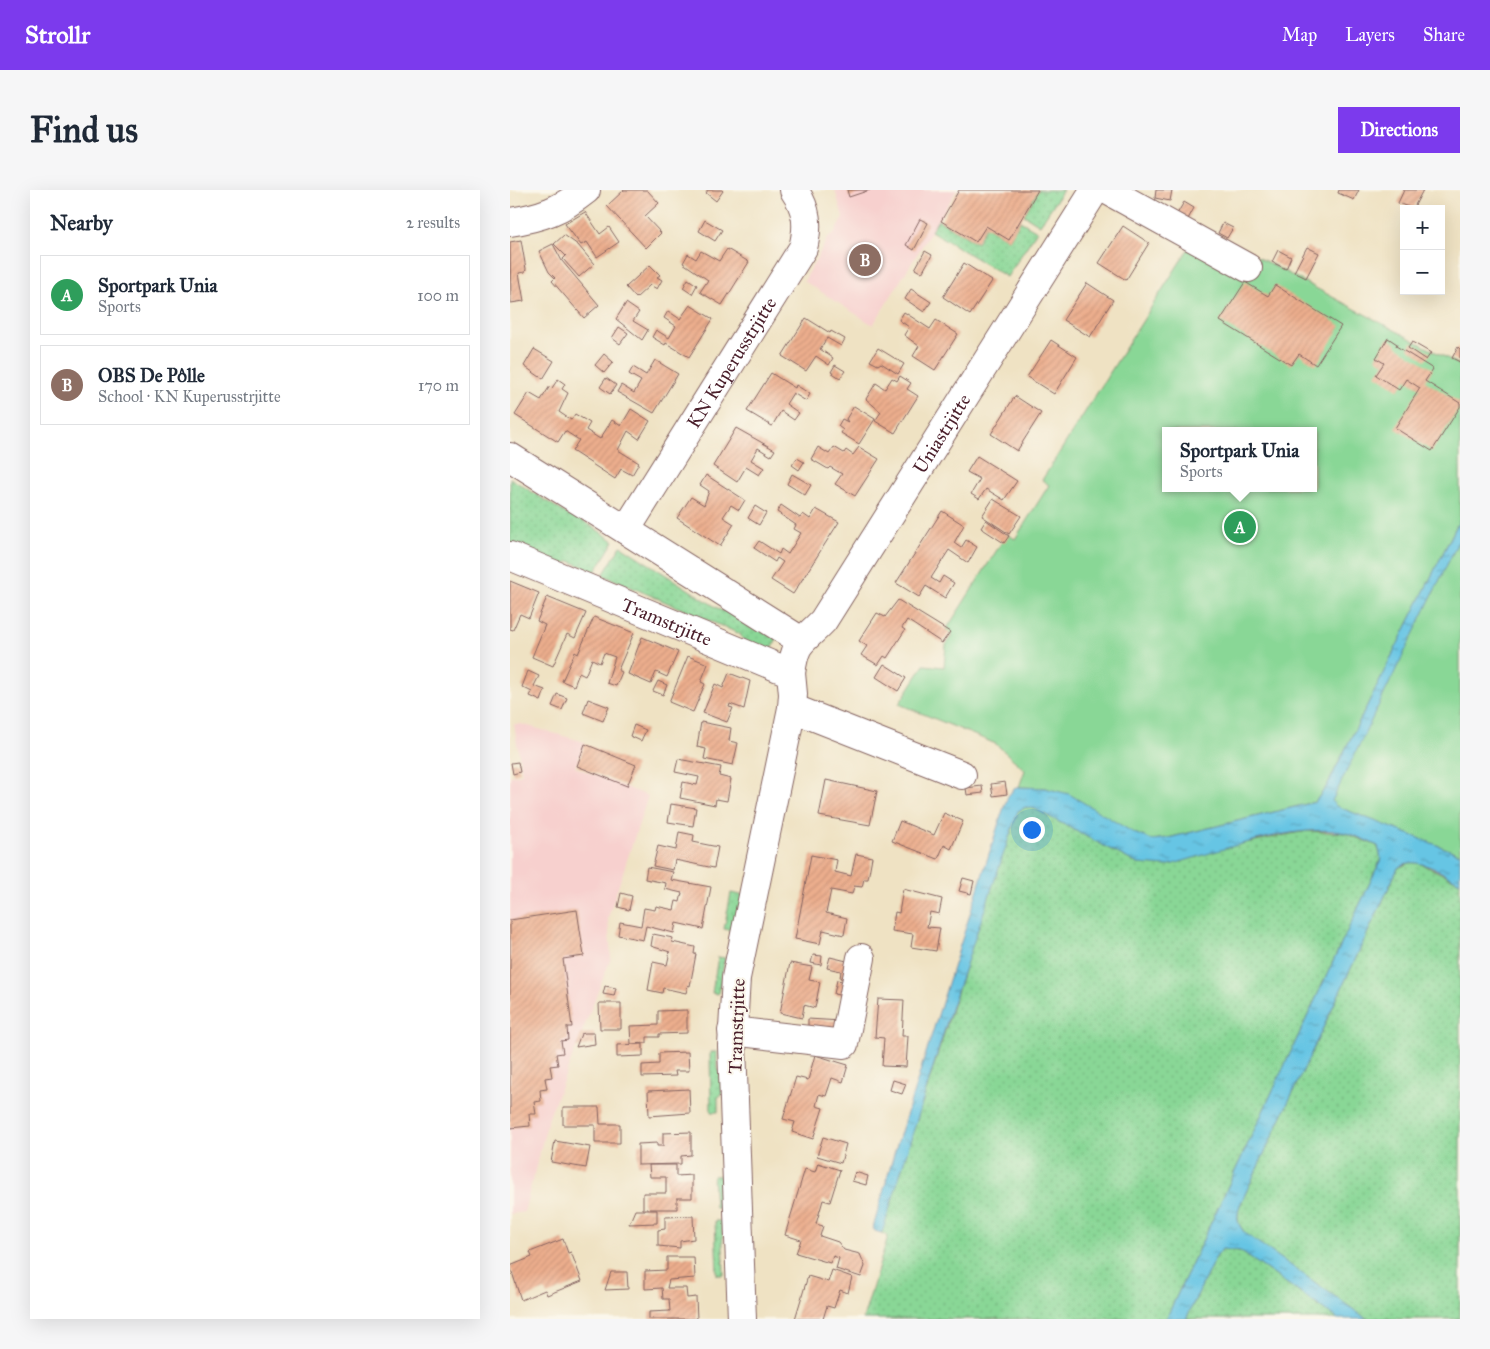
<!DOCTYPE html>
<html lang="en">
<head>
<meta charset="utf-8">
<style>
	body { margin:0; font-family:"IM FELL Great Primer",serif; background:#f6f6f7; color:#1f2937 }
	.controls { position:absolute; right:15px; top:15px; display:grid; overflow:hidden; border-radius:0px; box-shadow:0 5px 20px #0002 }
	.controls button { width:45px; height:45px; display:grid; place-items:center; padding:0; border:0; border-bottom:1px solid #e0e1e3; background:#fff; color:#1f2937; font:25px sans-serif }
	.you { position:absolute; left:521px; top:639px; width:18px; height:18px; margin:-12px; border:4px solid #fff; border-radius:50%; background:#1a73e8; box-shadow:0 0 0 8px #1a73e833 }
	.badge { display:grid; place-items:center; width:32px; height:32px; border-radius:50%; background:#7c3aed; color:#fff; font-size:16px; font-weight:700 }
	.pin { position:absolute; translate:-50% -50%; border:2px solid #fff; box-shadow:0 1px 5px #0006 }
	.popup { position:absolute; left:652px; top:237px; width:155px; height:65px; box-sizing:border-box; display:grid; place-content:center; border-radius:0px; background:#fff; filter:drop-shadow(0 1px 4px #0005); font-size:16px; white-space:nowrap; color:#747a83 }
	.popup b { font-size:19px; color:#1f2937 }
	.popup::after { content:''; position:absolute; left:50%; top:100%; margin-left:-10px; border:10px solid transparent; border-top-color:#fff }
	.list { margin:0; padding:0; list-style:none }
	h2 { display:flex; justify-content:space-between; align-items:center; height:65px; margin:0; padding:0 20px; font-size:21px }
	h2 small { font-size:16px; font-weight:400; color:#747a83 }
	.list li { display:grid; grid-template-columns:32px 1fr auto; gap:15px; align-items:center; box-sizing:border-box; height:80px; margin:0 10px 10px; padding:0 10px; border:1px solid #e0e1e3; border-radius:0px }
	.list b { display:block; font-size:19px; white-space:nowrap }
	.list p { margin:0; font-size:16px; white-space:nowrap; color:#747a83 }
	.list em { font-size:16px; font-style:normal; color:#747a83 }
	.map { position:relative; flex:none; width:950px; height:1129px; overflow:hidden; border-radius:0px }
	header { display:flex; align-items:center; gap:30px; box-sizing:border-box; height:70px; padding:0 25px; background:#7c3aed; color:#fff }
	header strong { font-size:24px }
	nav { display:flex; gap:28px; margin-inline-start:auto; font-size:18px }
	.intro { display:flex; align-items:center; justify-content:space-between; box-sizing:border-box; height:120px; padding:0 30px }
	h1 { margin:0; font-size:35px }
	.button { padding:12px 22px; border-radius:0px; background:#7c3aed; color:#fff; font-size:18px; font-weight:700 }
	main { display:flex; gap:30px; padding:0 30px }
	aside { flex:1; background:#fff; border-radius:0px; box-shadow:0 5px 20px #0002 }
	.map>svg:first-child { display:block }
	.built { fill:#f7d0ce }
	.grass { fill:url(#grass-dots); stroke:#6a7b60 }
	.garden { fill:#89d796; stroke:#6a7b60; fill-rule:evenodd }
	.water { fill:url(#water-ripples); stroke:#587288 }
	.building { fill:url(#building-hatch) }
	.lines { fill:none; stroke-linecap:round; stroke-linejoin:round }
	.minor-casing { stroke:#846360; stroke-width:30 }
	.minor { stroke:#fff; stroke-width:28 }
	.labels { text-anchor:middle; stroke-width:4; stroke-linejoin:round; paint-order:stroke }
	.street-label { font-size:19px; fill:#4a1f2b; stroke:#fbf7ec }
</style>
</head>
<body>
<header>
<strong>Strollr</strong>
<nav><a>Map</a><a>Layers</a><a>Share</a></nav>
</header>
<div class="intro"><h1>Find us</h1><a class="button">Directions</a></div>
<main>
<aside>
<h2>Nearby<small>2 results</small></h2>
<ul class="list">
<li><span class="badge" style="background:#2e9e5b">A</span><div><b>Sportpark Unia</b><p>Sports</p></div><em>100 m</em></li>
<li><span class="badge" style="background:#8d6e63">B</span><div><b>OBS De Pôlle</b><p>School · KN Kuperusstrjitte</p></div><em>170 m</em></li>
</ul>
</aside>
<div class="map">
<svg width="950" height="1129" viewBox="0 0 950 1129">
	<defs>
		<pattern id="grass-dots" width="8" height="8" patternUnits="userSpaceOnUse" patternTransform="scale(1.25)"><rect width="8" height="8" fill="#89d796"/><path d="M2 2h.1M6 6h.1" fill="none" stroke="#78b881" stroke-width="1.8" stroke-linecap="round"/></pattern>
		<pattern id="water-ripples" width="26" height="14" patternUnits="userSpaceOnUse" patternTransform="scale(1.25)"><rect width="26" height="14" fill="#66c5e4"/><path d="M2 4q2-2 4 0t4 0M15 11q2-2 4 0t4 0" fill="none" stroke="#569fb9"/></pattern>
		<pattern id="building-hatch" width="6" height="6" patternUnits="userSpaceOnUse" patternTransform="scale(1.25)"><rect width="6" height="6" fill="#ecae8d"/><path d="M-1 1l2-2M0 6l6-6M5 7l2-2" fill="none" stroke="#cc957a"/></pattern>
	</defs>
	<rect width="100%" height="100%" fill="#fbf7ec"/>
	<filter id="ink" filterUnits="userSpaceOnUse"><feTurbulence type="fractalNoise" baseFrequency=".02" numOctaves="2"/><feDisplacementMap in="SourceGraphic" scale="10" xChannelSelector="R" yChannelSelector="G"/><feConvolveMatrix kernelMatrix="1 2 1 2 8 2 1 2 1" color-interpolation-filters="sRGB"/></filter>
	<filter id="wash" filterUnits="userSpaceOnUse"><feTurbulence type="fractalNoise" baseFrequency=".0096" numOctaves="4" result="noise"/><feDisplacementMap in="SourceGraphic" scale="20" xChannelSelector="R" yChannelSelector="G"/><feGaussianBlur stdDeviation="1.12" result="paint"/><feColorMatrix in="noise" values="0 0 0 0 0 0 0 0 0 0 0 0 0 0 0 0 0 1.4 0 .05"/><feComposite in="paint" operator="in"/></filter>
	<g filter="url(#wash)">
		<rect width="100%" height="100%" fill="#efe2c3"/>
		<path class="built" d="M325,0H447L363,135L294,91L318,48L324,44L333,27Z
			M4,534H11L75,552L65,577L138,606L98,728L101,768L39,927L14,1022L0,1024V586L12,584Z"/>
		<path class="grass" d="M528,0H553L530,35L514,25Z
			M428,30L467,53L476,36L499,50L510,31L527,41L497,87L421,41Z
			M0,288L60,326L64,325L104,351L85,382L60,371L49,376L0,355Z
			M111,356L212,421L221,417L267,448L259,465L236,456L230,444L93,385Z
			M516,617L525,619L628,674L796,641L835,643L868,656L871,669L656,1129H353L378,1046L371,1043L484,686L508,621Z
			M901,672L911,674L950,692V1129H857L736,1044C727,1033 726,1029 730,1015L888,678Z
			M221,703L236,706L228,742L214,739Z
			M208,767L215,768L208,804L202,803Z
			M200,862H207V879L215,886V900L208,908V922H201Z
			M218,985L220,1018H205L203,986Z
			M205,1031H212L214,1085H207Z
			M712,1059L730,1061L828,1129H676L704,1070Z"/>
		<path class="garden" d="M695,39L950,175V329L817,596L805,612L658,648L642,650L624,643L535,598L509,597L515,580L486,554L389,514L414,475L434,477L436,455L442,445L436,440L497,344L505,349L539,295L532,290L680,56ZM656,241H804V298H656Z
			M950,348V664L825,616L821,611Z"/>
		<path class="water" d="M950,329V348L822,611L826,616L950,664V692C933,684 905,663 888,678L730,1015C726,1029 727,1034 736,1044L857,1129H828L730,1061L712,1059L704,1070L676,1129H656L871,669L868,656C857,651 847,646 836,643C788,631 705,663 656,676L628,674L525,619L516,617L508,621L440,822L373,1040L371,1043L365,1041L363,1038L384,964L492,623L498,606L504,599L509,597L535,598L559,604L624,643L642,650L658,648L805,612L817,596Z"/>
		<g id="blocks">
			<path class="building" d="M114,0H137L149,13L135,26L151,43L136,58L97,16Z
				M198,0H212L213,1L206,11L196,3Z
				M337,0H360L339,7Z
				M449,0H528L499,50L476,36L466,52L431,31Z
				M646,0H662L660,11L645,8Z
				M829,0H849L844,10L828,3Z
				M894,0H913L903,19L888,13Z
				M674,12L684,18L677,31L667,24Z
				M75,22L90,44L99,37L109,52L87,67L77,52L71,55L55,34Z
				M410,29L418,33L404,60L396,55Z
				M195,30L212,40L205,51L189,41Z
				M713,33L723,38L717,48L708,43Z
				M613,36L639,53L616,90L589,73Z
				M54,45L68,55L84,74L69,87L53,69L56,66L44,54Z
				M11,50L16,79L15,82L9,83L14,111L1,113L0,52Z
				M43,54L52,71L89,115L74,128L42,91L45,88L39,82L29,61Z
				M797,57L809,63L796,88L784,82Z
				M217,59L239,72L212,115L190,102L198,90L173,73L178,64L186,69L191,61L209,71Z
				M768,60L781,67L776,79L762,72Z
				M415,61L422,65L412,83L405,79Z
				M454,73L482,91L460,125L433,107Z
				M140,75L150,85L147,87L152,90L147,99L140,95L126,108L116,97Z
				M178,89L187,95L182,104L173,98Z
				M735,92L758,106L765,95L831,136L806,175L789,164L781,175L710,131Z
				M577,93L603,110L580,147L553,130Z
				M401,99L421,112L414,122L395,109Z
				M116,113L129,122L123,131L138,140L132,150L106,129Z
				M180,115L203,129L179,167L156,153L155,155L142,147L146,140L159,148L166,136L154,128L158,121L170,129Z
				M394,122L420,139L426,130L448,144L425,180L403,166L409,156L394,145L399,137L389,130Z
				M296,128L320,143L321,141L335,149L331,156L317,148L310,159L323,168L319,175L306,166L296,181L272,166Z
				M109,137L118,143L110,154L102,148Z
				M878,148L887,154L886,156L923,179L915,191L950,213V217L922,261L885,238L910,198L896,189L889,200L866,185L874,173L866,168Z
				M541,150L567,167L544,204L517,187Z
				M902,152L921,163L916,170L898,158Z
				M948,157L950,159V172L942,168Z
				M368,158L394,174L388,184L371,173L368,175L360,171Z
				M24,159L44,171L33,189L14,176Z
				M94,164L103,172L94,183L85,175Z
				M145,170L168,184L144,223L107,202L111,195L124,203L131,191L119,184L123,177L136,185Z
				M325,175L335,181L330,188L321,182Z
				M261,183L285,198L286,195L300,204L296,211L283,203L276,214L289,223L284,230L271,221L262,236L237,221Z
				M390,186L401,193L397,199L408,206L385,243L365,231L371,222L356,209L366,193L375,199L382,188L387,191Z
				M96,188L106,195L100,204L90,197Z
				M48,189L55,194L52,199L58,203L49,222L61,230L65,224L80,233L76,240L90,249L102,230L111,236L121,219L140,231L129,249L118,241L108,260L129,273L122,285L111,279L105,289L62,261L69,250L55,241L48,252L5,225L19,203L31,210L40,196L42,198Z
				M505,206L531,223L507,261L481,244Z
				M344,216L365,229L349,254L331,243L333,240L328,236L332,229L338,232L336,229Z
				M226,238L265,260L261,266L248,258L241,270L254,278L249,285L236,277L227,292L203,276Z
				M308,257L319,264L324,257L334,263L336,260L343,265L349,257L369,269L345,306L325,294L332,284L320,277L318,279L301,269Z
				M467,266L507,291L494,310L476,299L469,309L461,304L470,289L457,282Z
				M287,268L294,272L289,280L282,275Z
				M282,284L301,295L295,305L277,294Z
				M196,285L235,310L229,320L221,315L213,327L224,334L210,356L167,328L181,307L194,315L199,301L190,295Z
				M483,309L511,326L499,344L472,326Z
				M271,315L290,328L293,324L300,329L306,319L329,332L283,404L261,390L273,372L267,368L265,372L244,358L249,351L269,364L271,359L278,364L291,343L284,339L286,335L267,322Z
				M245,316L256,323L249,335L238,328Z
				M432,321L454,335L444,353L451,358L456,350L467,357L458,373L439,360L421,388L429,393L433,386L444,393L435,408L416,396L409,407L386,393Z
				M476,330L499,346L494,353L471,338Z
				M0,391L29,403L19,428L10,424L3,440L0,439Z
				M37,407L76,423L65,448L57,444L43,476L22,467L35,435L27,431Z
				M388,410L440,442L432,453L397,430L392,438L395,440L377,468L374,466L368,475L351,465L357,456L349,451L367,423L375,427Z
				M84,427L124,443L108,480L112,482L106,496L97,493L105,467L94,463L90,473L82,469L75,486L69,483L64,496L52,491L65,462L68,464Z
				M132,447L168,462L157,487L146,482L141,494L118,484Z
				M178,466L198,474L191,492L195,494L183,522L159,512Z
				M374,474L396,488L388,501L366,487Z
				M18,481L29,486L24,496L35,500L31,511L20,506L22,502L12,497Z
				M219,483L240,491L234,519L220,514L219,517L223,518L217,532L193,523L205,494L213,498Z
				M148,491L157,495L153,505L143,501Z
				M47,504L57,508L52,520L42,516Z
				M78,509L99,517L93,531L73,523Z
				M191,532L221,538L219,551L228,553L223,575L194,569L196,559L187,557Z
				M124,535L136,540L131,551L120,546Z
				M75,554L126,575L117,596L67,576Z
				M168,569L211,577L209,586L221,589L217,611L206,609L205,615L170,608L173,592L187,595L189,587L165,582Z
				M8,572L10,582L3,584L1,573Z
				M316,590L367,601L360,635L309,626Z
				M495,592L497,604L483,606L481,594Z
				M472,596L473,603L457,605L456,598Z
				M161,614L186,618L183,636L158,632Z
				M434,623L453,631L441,659L434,655L428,669L382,651L390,631L424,645Z
				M169,642L184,645L183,652L208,657L204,678L165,670L163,680L143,676L148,656L166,660Z
				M346,664L362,667L358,689H354L352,697L344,696L342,704L321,700L316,723L337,728L334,745L313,740L310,754L285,749L301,665L327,670L325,682L341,686Z
				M137,677L163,682L161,690L201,697L193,739L166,733L164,743L136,736L133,750L108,745L110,732L131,736L134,718L145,720L146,716L164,720L166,711L170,712L172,703L155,699L156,693L135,689Z
				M453,688L464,691L461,704L449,701Z
				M393,699L432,709L429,724L420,722L417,737L430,738L426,761L401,757L403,744L382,741L385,722L389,723Z
				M111,703L122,706L119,720L108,717Z
				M67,720L74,766L53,769L62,837H57L58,850L51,851L53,863L46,864L48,875L40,876L42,887L35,888L37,899L30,900L31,911L24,912L26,924H19L20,936L0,938V730Z
				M143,744L163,748L162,752L185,757L184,764H186L180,796L178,795L176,803L153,798L152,803L138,800L143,772L157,775L160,762L141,756Z
				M303,765L312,766L311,775L301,773Z
				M320,767L341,772V790L330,788L331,781L317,778Z
				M280,773L302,777L299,790L310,792L305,818L294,815L292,828L270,823Z
				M327,790L342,793L338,807L324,804Z
				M95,796L106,798L104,806L93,804Z
				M368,809L394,810L392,846H398L396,877L372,876L374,848L365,847Z
				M89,813H111V839H90Z
				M177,820V843L149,844V847H137V853L121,854L120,836L148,835V821Z
				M298,829L331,831L330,841L298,840Z
				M75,843H84L85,854L66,857L71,844Z
				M133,854V866L107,867V855Z
				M178,862L179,881H165L166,886L132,887V875L149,874V863Z
				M305,865L338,875L333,892L322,888L316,906L309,904L306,916L313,918L303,949L282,942L285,932L273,929L286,887L298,890Z
				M383,890L396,894L392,904L380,900Z
				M179,899L180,923L139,926L138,901Z
				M53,917H89L90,934H110V953H85V935H53Z
				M181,942V965L171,966V974L128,975V954L147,953V956H153V943Z
				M313,947L336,954L331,973L307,966Z
				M45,951L80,957L76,978L41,972Z
				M308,973L330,980L320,1012L313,1010L306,1034L313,1036L310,1046L328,1052L334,1060L350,1064L355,1076L351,1087L326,1079L329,1068L323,1066L320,1073L286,1063L291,1050L275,1045L295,979L305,982Z
				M139,975H166V986L182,985V1008H167V1019H133V1003H156V987H140Z
				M345,982L358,986L356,995L342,991Z
				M125,1020H147V1033L119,1034Z
				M183,1026L184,1049L170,1051V1058L148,1056V1040L155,1039V1027Z
				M53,1049L58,1063L61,1062L72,1091L37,1105L35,1100L11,1110L0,1076L22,1067L20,1062Z
				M157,1067H184L185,1088L159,1090L157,1098H176L177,1108L186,1107L187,1129H139V1122L160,1121L159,1109H153L152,1098L135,1099V1081L157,1080Z
				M322,1080L342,1087L338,1103L330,1100L324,1118L317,1116L313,1129H285L298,1086L318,1092Z
				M101,1082H117L118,1099L95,1100Z"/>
		</g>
	</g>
	<g filter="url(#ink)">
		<use href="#blocks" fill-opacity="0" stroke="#846360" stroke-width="1"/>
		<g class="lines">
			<g class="minor-casing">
				<g id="minor">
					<path d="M597,0L738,78"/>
					<path d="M0,32C32,27 51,20 76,0"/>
					<path d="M0,267L290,450"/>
					<path id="s1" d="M116,340L293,58C299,35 297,19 284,0"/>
					<path id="s2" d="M0,366L281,483L283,504L282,518L226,788L222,856L232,1129"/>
					<path id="s3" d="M281,483C286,449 291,454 313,431L585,0"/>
					<path d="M282,518L452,585"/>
					<path d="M222,841L334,854L351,768"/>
				</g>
			</g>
			<use href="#minor" class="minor"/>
		</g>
	</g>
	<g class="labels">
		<g class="street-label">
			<text dy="7" stroke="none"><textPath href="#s1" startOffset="198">KN Kuperusstrjitte</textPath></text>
			<text dy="7" stroke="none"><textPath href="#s3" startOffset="285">Uniastrjitte</textPath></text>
			<text dy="7" stroke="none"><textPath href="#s2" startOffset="170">Tramstrjitte</textPath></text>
			<text transform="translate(226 836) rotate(-88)" y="7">Tramstrjitte</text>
		</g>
	</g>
</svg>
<div class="controls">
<button>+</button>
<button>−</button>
</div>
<div class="you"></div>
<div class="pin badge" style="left:730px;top:337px;background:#2e9e5b">A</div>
<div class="popup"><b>Sportpark Unia</b>Sports</div>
<div class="pin badge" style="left:355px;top:70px;background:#8d6e63">B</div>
</div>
</main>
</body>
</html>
